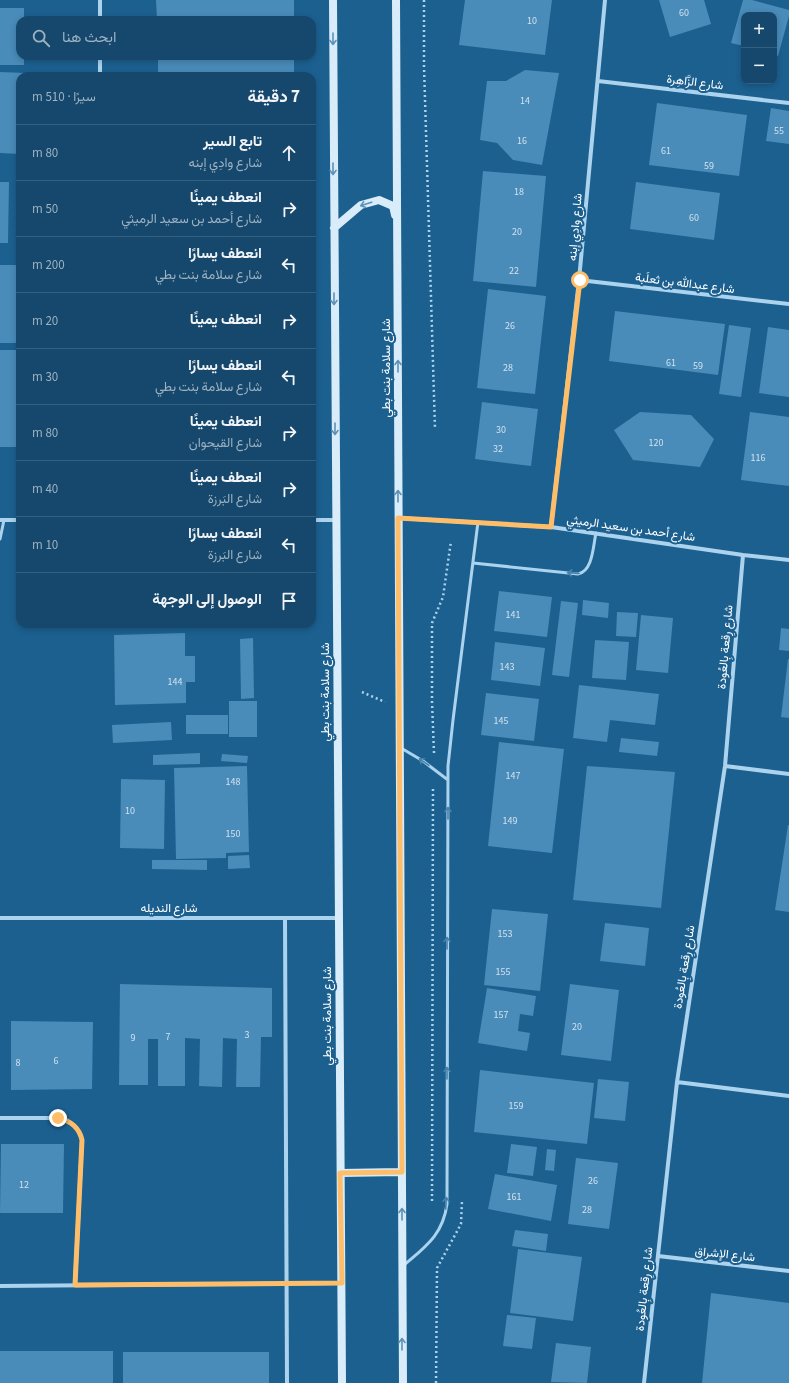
<!DOCTYPE html>
<html lang="ar">
<head>
<meta charset="utf-8">
<style>
	body { margin:0; font-family:"Source Sans 3",Vazirmatn,sans-serif; background:#1e4f72; color:#f1f3f6; direction:rtl }
	.controls { position:absolute; right:12px; top:12px; display:grid; overflow:hidden; border-radius:8px; box-shadow:0 2px 6px #0003 }
	.controls button { width:36px; height:36px; display:grid; place-items:center; padding:0; border:0; border-bottom:1px solid #34607f; background:#15486c; color:#f1f3f6; font:20px sans-serif }
	.stop { position:absolute; width:12px; height:12px; margin:-9px; border:3px solid #febd69; border-radius:50%; background:#fff }
	.stop.end { background:#febd69; border-color:#fff; box-shadow:0 1px 4px #0008 }
	.list { margin:0; padding:0; list-style:none }
	h2 { display:flex; justify-content:space-between; align-items:center; height:52px; margin:0; padding:0 16px; font-size:17px }
	h2 small { font-size:13px; font-weight:400; color:#9db2c2 }
	.list li { display:grid; grid-template-columns:26px 1fr auto; gap:12px; align-items:center; box-sizing:border-box; height:56px; padding:0 16px; border-top:1px solid #34607f }
	.list b { display:block; font-size:15px; white-space:nowrap }
	.list p { margin:0; font-size:13px; white-space:nowrap; color:#9db2c2 }
	.list em { font-size:13px; font-style:normal; color:#9db2c2 }
	.icon { flex:none; width:22px; height:22px; fill:none; stroke:currentColor; stroke-width:2; stroke-linecap:round; stroke-linejoin:round }
	.map { position:relative; flex:none; width:789px; height:1383px; overflow:hidden; direction:ltr }
	.search { position:absolute; background:#15486c; box-shadow:0 2px 6px #0003; left:16px; top:16px; width:300px; height:44px; display:flex; align-items:center; gap:10px; box-sizing:border-box; padding:0 14px; border-radius:12px; color:#9db2c2; font-size:15px }
	.panel { position:absolute; background:#15486c; box-shadow:0 2px 6px #0003; left:16px; top:72px; width:300px; height:556px; border-radius:12px; direction:rtl }
	.map>svg:first-child { display:block }
	.building { fill:#498bb9 }
	.lines { fill:none; stroke-linecap:round; stroke-linejoin:round }
	.path { stroke:#abd3ee; stroke-width:2.5; stroke-dasharray:2 3; stroke-linecap:butt }
	.service { stroke:#abd3ee; stroke-width:3 }
	.minor { stroke:#abd3ee; stroke-width:4 }
	.secondary { stroke:#d8ecfa; stroke-width:8 }
	.oneway { stroke:#5e91b5 }
	.oneway2 { stroke:#4782ac }
	.route { stroke:#febd69; stroke-width:5 }
	.labels { text-anchor:middle; stroke-width:4; stroke-linejoin:round; paint-order:stroke }
	.number-label { font-size:10px; fill:#d2e2ee }
	.street-label { font-size:12px; fill:#fff; stroke:#1c6090 }
</style>
</head>
<body>
<div class="map">
<svg width="789" height="1383" viewBox="0 0 789 1383">
	<rect width="100%" height="100%" fill="#1c6090"/>
	<path class="building" d="M156,0H294V20H157Z
		M465,0H552L545,55L459,45Z
		M659,0H704L711,24L670,37Z
		M743,0H752L789,10V16L778,56L774,55V15H744V46L731,43Z
		M0,8H24V20H20V56H24V65H0Z
		M158,56H294V76L158,75Z
		M525,70L559,73L542,165L513,160L497,143L480,140L487,81H506Z
		M0,72L50,74V76H20V154L0,153Z
		M657,103L747,115L739,176L649,165Z
		M771,108L789,111V144L766,141Z
		M483,171L546,176L536,287L473,281Z
		M0,182H9L8,243H0Z
		M636,182L720,193L714,240L630,229Z
		M0,265H20V343H0Z
		M488,289L546,296L535,394L477,388Z
		M615,311L725,324L718,375L609,361Z
		M729,325L751,328L741,397L719,394Z
		M768,327L789,330V397L759,393Z
		M0,350H20V447H0Z
		M482,402L538,409L531,466L475,459Z
		M640,412L691,415L714,439L700,467L633,460L614,430Z
		M750,412L789,417V486L741,480Z
		M499,591L552,597L547,637L494,631Z
		M583,600L609,603L608,618L582,615Z
		M561,601L578,603L569,677L552,675Z
		M617,612L638,613L636,637L616,636Z
		M641,615L673,618L668,673L636,670Z
		M781,628L789,629V651L779,650Z
		M185,633V656H195V682H186V703L115,705L114,635Z
		M253,638L254,698L241,699L240,639Z
		M595,640L629,642L626,680L592,678Z
		M495,642L545,648L540,686L491,680Z
		M788,659H789V718L781,717Z
		M579,685L659,694L655,725L610,720L607,742L573,738Z
		M486,693L539,699L534,741L481,735Z
		M229,701H257V737H229Z
		M186,715H228V734H186Z
		M171,722L172,740L113,743L112,725Z
		M621,738L659,742L657,756L619,752Z
		M499,742L564,749L552,853L488,846Z
		M200,753V764L153,765V755Z
		M222,754L248,756L247,763L221,761Z
		M247,766L249,852L226,853V858L176,859L174,768Z
		M587,766L675,772L661,908L573,900Z
		M121,779L165,780L164,849L120,848Z
		M788,825H789V912L775,910Z
		M249,855L250,868L228,869V856Z
		M152,860H207V870L152,869Z
		M492,909L548,914L540,991L484,985Z
		M605,923L649,928L645,966L600,961Z
		M120,984L272,988V1037H261L260,1087H236L237,1039L223,1038L222,1087L199,1086L200,1039L185,1038V1086H158V1039H148V1085H119Z
		M570,984L619,990L611,1061L561,1055Z
		M487,988L536,996L533,1016L520,1014L518,1031L530,1033L527,1051L478,1043Z
		M11,1021L93,1022L92,1089L11,1090Z
		M480,1070L594,1083L587,1144L474,1132Z
		M598,1079L629,1082L625,1121L594,1118Z
		M1,1144H64L63,1213H0Z
		M511,1144L537,1147L533,1176L507,1173Z
		M547,1149L556,1150L554,1171L545,1170Z
		M576,1158L618,1163L609,1229L568,1224Z
		M495,1174L557,1185L551,1221L488,1209Z
		M515,1230L548,1234L546,1251L512,1246Z
		M518,1249L582,1257L573,1321L510,1313Z
		M711,1293L789,1303V1383H702Z
		M507,1315L536,1318L532,1349L503,1346Z
		M556,1343L591,1347L587,1383L551,1382Z
		M0,1351H113V1383H0Z
		M123,1352H269V1383H123Z"/>
	<g class="lines">
		<path class="path" d="M424,0V66L435,429
			M362,692L385,702
			M434,753L432,702V623L443,597L451,541
			M432,1201L433,787
			M436,1383L437,1268L461,1224L462,1201"/>
		<path class="service" d="M0,539L4,520
			M473,563L578,574C593,571 593,546 596,533
			M401,748L423,761L448,780
			M403,1266C425,1247 443,1235 447,1204L448,766L453,720L478,522"/>
		<path class="minor" d="M100,0V20
			M100,56V76
			M598,81L789,103
			M579,280L789,304
			M399,518L551,527L743,555L789,560
			M0,520H20
			M312,520H336
			M551,527L579,280L605,0
			M725,766L789,774
			M0,918H339
			M285,918L287,1383
			M677,1082L789,1096
			M0,1118H58C71,1121 79,1127 82,1140L75,1285
			M658,1256L789,1271
			M0,1286L342,1283
			M644,1383L677,1082L725,766L743,555"/>
		<path class="secondary" d="M333,0L342,1383
			M396,0L403,1383
			M334,228L361,205L379,200L393,206L395,215
			M341,1173L401,1172"/>
	</g>
	<defs><path id="oneway-shaft" d="M-6 0H5M1.5-3L5.5 0L1.5 3" fill="none" stroke-width="1.6" stroke-linecap="round" stroke-linejoin="round"/></defs>
	<g class="oneway">
		<use href="#oneway-shaft" transform="translate(333 39) rotate(90)"/>
		<use href="#oneway-shaft" transform="translate(333 169) rotate(90)"/>
		<use href="#oneway-shaft" transform="translate(366 204) rotate(162)"/>
		<use href="#oneway-shaft" transform="translate(334 299) rotate(90)"/>
		<use href="#oneway-shaft" transform="translate(398 366) rotate(-90)"/>
		<use href="#oneway-shaft" transform="translate(335 429) rotate(90)"/>
		<use href="#oneway-shaft" transform="translate(398 496) rotate(-90)"/>
		<use href="#oneway-shaft" transform="translate(402 1214) rotate(-90)"/>
		<use href="#oneway-shaft" transform="translate(402 1344) rotate(-90)"/>
	</g>
	<g class="oneway2">
		<use href="#oneway-shaft" transform="translate(573 573) rotate(-176)"/>
		<use href="#oneway-shaft" transform="translate(424 762) rotate(-145)"/>
		<use href="#oneway-shaft" transform="translate(448 813) rotate(-90)"/>
		<use href="#oneway-shaft" transform="translate(447 943) rotate(-90)"/>
		<use href="#oneway-shaft" transform="translate(447 1073) rotate(-90)"/>
		<use href="#oneway-shaft" transform="translate(446 1203) rotate(-87)"/>
	</g>
	<g class="lines">
		<path class="route" d="M58,1118C71,1121 79,1127 82,1140L75,1285L342,1283L340,1173L402,1172L398,518L551,527L580,280"/>
	</g>
	<g class="labels">
		<g class="number-label">
			<text x="684" y="16">60</text>
			<text x="532" y="24">10</text>
			<text x="525" y="104">14</text>
			<text x="779" y="134">55</text>
			<text x="522" y="144">16</text>
			<text x="666" y="154">61</text>
			<text x="709" y="169">59</text>
			<text x="519" y="195">18</text>
			<text x="694" y="221">60</text>
			<text x="517" y="235">20</text>
			<text x="514" y="274">22</text>
			<text x="510" y="329">26</text>
			<text x="671" y="366">61</text>
			<text x="698" y="369">59</text>
			<text x="508" y="371">28</text>
			<text x="501" y="433">30</text>
			<text x="656" y="446">120</text>
			<text x="498" y="452">32</text>
			<text x="758" y="461">116</text>
			<text x="513" y="618">141</text>
			<text x="507" y="670">143</text>
			<text x="175" y="685">144</text>
			<text x="501" y="724">145</text>
			<text x="513" y="779">147</text>
			<text x="233" y="785">148</text>
			<text x="130" y="814">10</text>
			<text x="510" y="824">149</text>
			<text x="233" y="837">150</text>
			<text x="505" y="937">153</text>
			<text x="503" y="975">155</text>
			<text x="501" y="1018">157</text>
			<text x="577" y="1030">20</text>
			<text x="247" y="1038">3</text>
			<text x="168" y="1040">7</text>
			<text x="133" y="1041">9</text>
			<text x="56" y="1064">6</text>
			<text x="18" y="1066">8</text>
			<text x="516" y="1109">159</text>
			<text x="593" y="1184">26</text>
			<text x="24" y="1188">12</text>
			<text x="514" y="1200">161</text>
			<text x="587" y="1213">28</text>
		</g>
		<g class="street-label">
			<text transform="translate(695 82) rotate(7)" y="4">شارع الزَّاهِرة</text>
			<text transform="translate(575 227) rotate(-85)" y="4">شارع وادِي إبنه</text>
			<text transform="translate(685 283) rotate(7)" y="4">شارع عبدالله بن ثعلَبة</text>
			<text transform="translate(386 368) rotate(-90)" y="4">شارع سلامة بنت بطي</text>
			<text transform="translate(631 528) rotate(8)" y="4">شارع أحمد بن سعيد الرميثي</text>
			<text transform="translate(725 647) rotate(-85)" y="4">شارع رِقعة بِالعُودة</text>
			<text transform="translate(325 692) rotate(-90)" y="4">شارع سلامة بنت بطي</text>
			<text x="169" y="912">شارع النديله</text>
			<text transform="translate(684 967) rotate(-81)" y="4">شارع رِقعة بِالعُودة</text>
			<text transform="translate(327 1016) rotate(-90)" y="4">شارع سلامة بنت بطي</text>
			<text transform="translate(725 1254) rotate(6)" y="4">شارع الإشراق</text>
			<text transform="translate(644 1289) rotate(-84)" y="4">شارع رِقعة بِالعُودة</text>
		</g>
	</g>
</svg>
<div class="controls">
<button>+</button>
<button>−</button>
</div>
<div class="stop" style="left:580px;top:280px"></div>
<div class="stop end" style="left:58px;top:1118px"></div>
<div class="search"><svg class="icon" aria-label="search" viewBox="0 0 24 24"><circle cx="10" cy="10" r="6"/><path d="M15 15l6 6"/></svg>ابحث هنا</div>
<section class="panel">
<h2>7 دقيقة<small>سيرًا · 510 m</small></h2>
<ul class="list">
<li><svg class="icon" aria-label="ahead" viewBox="0 0 24 24"><path d="M12 20V5M6 11l6-6 6 6"/></svg><div><b>تابع السير</b><p>شارع وادِي إبنه</p></div><em>80 m</em></li>
<li><svg class="icon" aria-label="right" viewBox="0 0 24 24"><path d="M7 20v-9h11M14 6l5 5-5 5"/></svg><div><b>انعطف يمينًا</b><p>شارع أحمد بن سعيد الرميثي</p></div><em>50 m</em></li>
<li><svg class="icon" aria-label="left" viewBox="0 0 24 24"><path d="M17 20v-9H6M10 6l-5 5 5 5"/></svg><div><b>انعطف يسارًا</b><p>شارع سلامة بنت بطي</p></div><em>200 m</em></li>
<li><svg class="icon" aria-label="right" viewBox="0 0 24 24"><path d="M7 20v-9h11M14 6l5 5-5 5"/></svg><div><b>انعطف يمينًا</b></div><em>20 m</em></li>
<li><svg class="icon" aria-label="left" viewBox="0 0 24 24"><path d="M17 20v-9H6M10 6l-5 5 5 5"/></svg><div><b>انعطف يسارًا</b><p>شارع سلامة بنت بطي</p></div><em>30 m</em></li>
<li><svg class="icon" aria-label="right" viewBox="0 0 24 24"><path d="M7 20v-9h11M14 6l5 5-5 5"/></svg><div><b>انعطف يمينًا</b><p>شارع القيحوان</p></div><em>80 m</em></li>
<li><svg class="icon" aria-label="right" viewBox="0 0 24 24"><path d="M7 20v-9h11M14 6l5 5-5 5"/></svg><div><b>انعطف يمينًا</b><p>شارع البَرزة</p></div><em>40 m</em></li>
<li><svg class="icon" aria-label="left" viewBox="0 0 24 24"><path d="M17 20v-9H6M10 6l-5 5 5 5"/></svg><div><b>انعطف يسارًا</b><p>شارع البَرزة</p></div><em>10 m</em></li>
<li><svg class="icon" aria-label="arrive" viewBox="0 0 24 24"><path d="M6 21V4h12l-3 4 3 4H6"/></svg><div><b>الوصول إلى الوجهة</b></div></li>
</ul>
</section>
</div>
</body>
</html>
